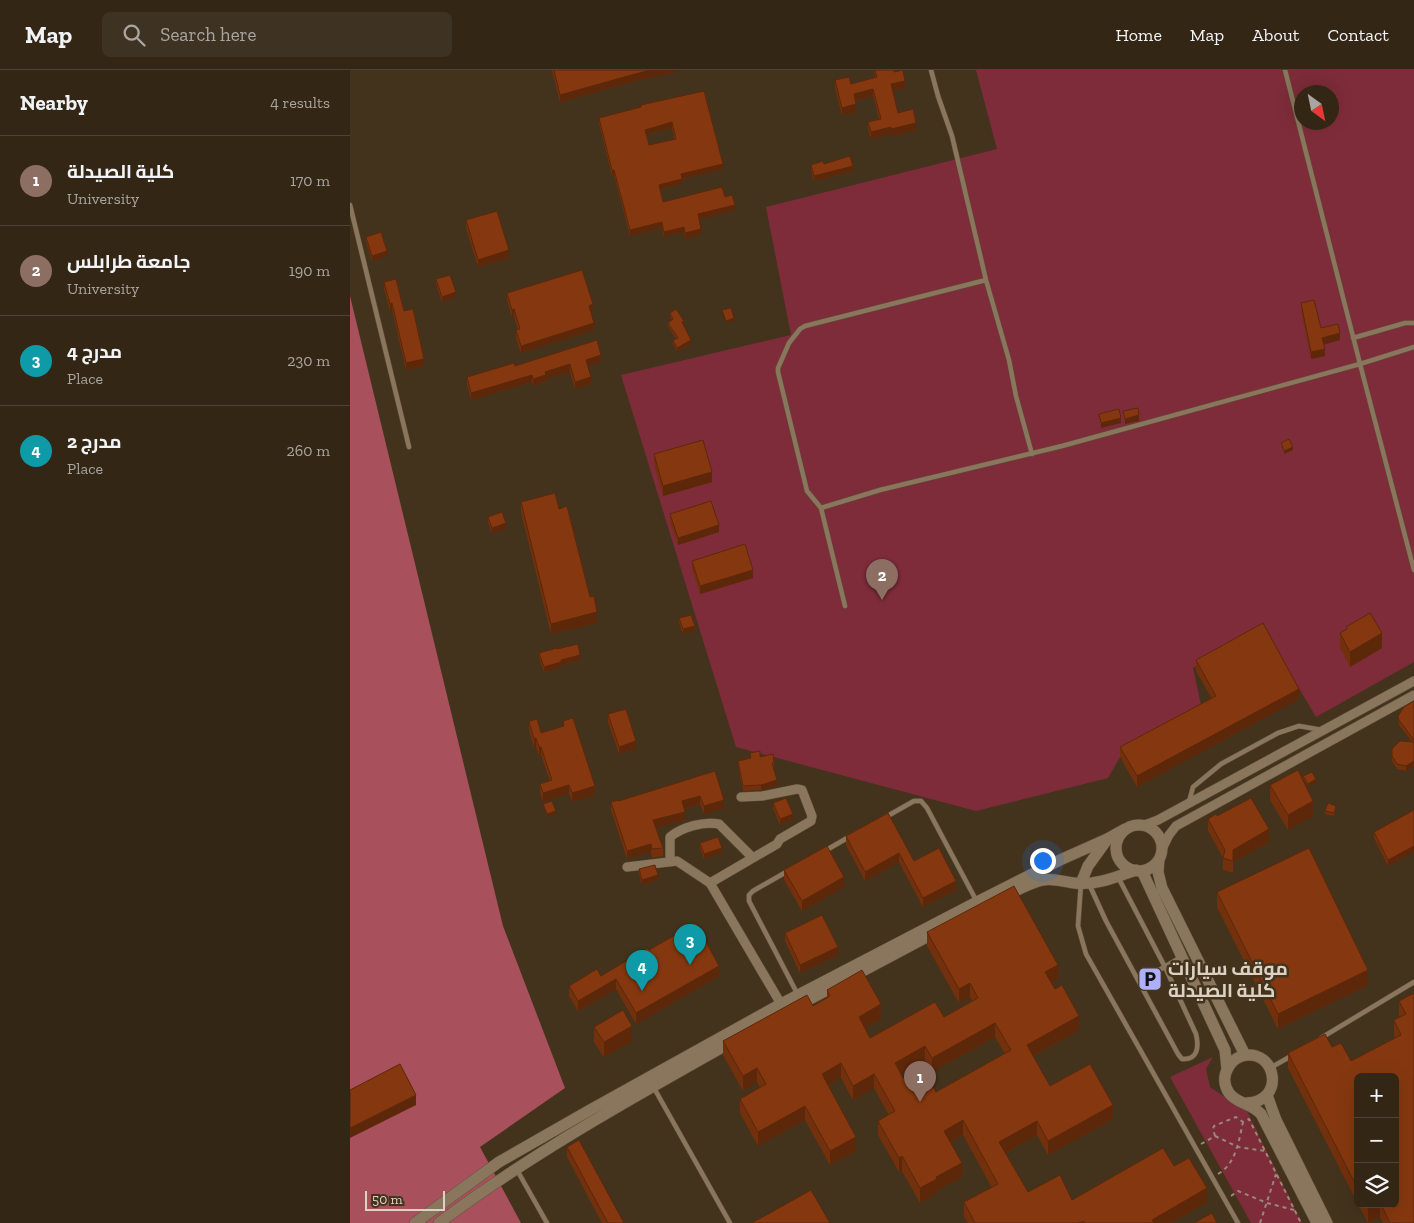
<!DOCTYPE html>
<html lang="en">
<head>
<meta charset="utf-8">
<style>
	body { margin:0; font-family:"Zilla Slab",Cairo,serif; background:#3e3222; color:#f1f3f6 }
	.controls { position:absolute; right:15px; bottom:15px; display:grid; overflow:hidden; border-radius:8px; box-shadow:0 5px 20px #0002 }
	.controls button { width:45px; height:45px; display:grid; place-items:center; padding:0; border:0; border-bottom:1px solid #4e4334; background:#332615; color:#f1f3f6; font:25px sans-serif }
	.compass { position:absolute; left:944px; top:15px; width:45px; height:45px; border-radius:50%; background:#332615; box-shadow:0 5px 20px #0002; rotate:147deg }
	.scale { position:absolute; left:15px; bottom:12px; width:80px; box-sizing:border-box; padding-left:5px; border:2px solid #dcd2c4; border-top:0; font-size:14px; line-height:18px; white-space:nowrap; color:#dcd2c4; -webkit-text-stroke:4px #44331c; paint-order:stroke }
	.you { position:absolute; left:692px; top:790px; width:18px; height:18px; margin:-12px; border:4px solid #fff; border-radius:50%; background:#1a73e8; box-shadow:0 0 0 8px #1a73e833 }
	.badge { display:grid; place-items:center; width:32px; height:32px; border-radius:50%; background:#d6ab8b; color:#fff; font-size:16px; font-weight:700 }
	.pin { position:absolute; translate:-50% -41px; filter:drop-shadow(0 1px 2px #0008) }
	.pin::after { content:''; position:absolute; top:26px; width:18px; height:15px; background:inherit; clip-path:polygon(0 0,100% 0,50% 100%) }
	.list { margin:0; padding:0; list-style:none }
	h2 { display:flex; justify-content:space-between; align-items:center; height:65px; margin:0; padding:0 20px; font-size:21px }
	h2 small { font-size:16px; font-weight:400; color:#a9a5a0 }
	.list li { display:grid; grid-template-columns:32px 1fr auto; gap:15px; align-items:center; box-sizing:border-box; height:90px; padding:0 20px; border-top:1px solid #4e4334 }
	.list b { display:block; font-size:19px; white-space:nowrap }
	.list p { margin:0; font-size:16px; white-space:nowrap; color:#a9a5a0 }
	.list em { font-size:16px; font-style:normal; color:#a9a5a0 }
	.icon { flex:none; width:28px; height:28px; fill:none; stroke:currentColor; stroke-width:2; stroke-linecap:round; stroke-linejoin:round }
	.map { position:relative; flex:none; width:1064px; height:1153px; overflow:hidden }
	header { display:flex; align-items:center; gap:30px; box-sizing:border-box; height:70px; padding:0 25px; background:#332615; border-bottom:1px solid #4e4334 }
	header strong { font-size:24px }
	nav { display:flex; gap:28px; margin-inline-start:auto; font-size:18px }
	.search { width:350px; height:45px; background:#3e3222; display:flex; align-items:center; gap:12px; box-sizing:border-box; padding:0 18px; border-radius:8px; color:#a9a5a0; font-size:19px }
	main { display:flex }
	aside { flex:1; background:#332615 }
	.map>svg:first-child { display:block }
	.green { fill:#7e2c39; fill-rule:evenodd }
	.forest { fill:#a8505b }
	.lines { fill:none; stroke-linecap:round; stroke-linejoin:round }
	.service-casing { stroke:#5c4e3a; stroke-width:5.5 }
	.minor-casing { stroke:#5c4e3a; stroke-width:10 }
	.tertiary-casing { stroke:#5c4e3a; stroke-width:12 }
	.path { stroke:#978a77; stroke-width:2; stroke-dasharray:4 4; stroke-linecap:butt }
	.service { stroke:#89765d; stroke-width:4.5 }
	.minor { stroke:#89765d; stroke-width:9 }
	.tertiary { stroke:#89765d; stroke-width:11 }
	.wall { fill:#72300d; fill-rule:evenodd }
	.shaded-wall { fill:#5d270a }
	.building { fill:#85380f; stroke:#5d270a; fill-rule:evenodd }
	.labels { text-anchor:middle; stroke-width:5; stroke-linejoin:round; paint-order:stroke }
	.poi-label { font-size:19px; font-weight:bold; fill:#dcd2c4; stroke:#44331c; text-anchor:start }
</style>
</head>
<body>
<header>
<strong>Map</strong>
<div class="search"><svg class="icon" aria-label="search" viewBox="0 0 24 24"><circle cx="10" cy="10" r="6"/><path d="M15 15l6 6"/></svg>Search here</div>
<nav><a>Home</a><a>Map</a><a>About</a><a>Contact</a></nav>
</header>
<main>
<aside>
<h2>Nearby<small>4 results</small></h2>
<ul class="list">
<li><span class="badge" style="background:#8d6e63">1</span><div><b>كلية الصيدلة</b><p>University</p></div><em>170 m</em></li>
<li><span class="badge" style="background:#8d6e63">2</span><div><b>جامعة طرابلس</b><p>University</p></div><em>190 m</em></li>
<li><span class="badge" style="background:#0f9aa8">3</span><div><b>مدرج 4</b><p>Place</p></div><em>230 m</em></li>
<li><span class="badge" style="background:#0f9aa8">4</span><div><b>مدرج 2</b><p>Place</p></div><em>260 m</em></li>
</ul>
</aside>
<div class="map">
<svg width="1064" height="1153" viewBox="0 0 1064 1153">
	<rect width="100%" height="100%" fill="#44331c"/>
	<path class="green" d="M626,0H1064V592L966,647L914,559L843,598L853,644L770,687L758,708L626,741L386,677L271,305L441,265L416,137L647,79ZM952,22H982V52H952Z
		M863,987L856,999L860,1017L876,1028L897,1041L952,1153H901L820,1007Z"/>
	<path class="forest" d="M0,226L153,856L215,1018L130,1077L171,1153H0Z"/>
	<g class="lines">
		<g class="service-casing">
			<path id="service" d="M581,0L588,26L602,66L636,210L659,290L666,326L682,384
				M935,0L1010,294L1064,277
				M0,135L59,377
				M1003,268L1055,253H1064
				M471,438L530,420L712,376L1010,294L1064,500
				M495,536L471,438L457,421L428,302V298L439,273L450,259L455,256L636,210
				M839,732L843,717L871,694L928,663L949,656L972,660
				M534,748L564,731H571L577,738L626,830
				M473,782L499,767
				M438,801L403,821L399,825V831L448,925
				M731,813L728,856L736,884L888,1153
				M739,814L756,851L828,984L832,989C848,990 849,977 846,964L815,897L768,807
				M789,912L831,887
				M971,968L1064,912
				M920,998L943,985
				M304,1018L380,1153
				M167,1100L197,1153"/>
		</g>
		<g class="minor-casing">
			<path id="minor" d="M795,755L808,750L1064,611
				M812,779L819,765L826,756L1064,625
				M320,792V767C332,757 354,751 369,754L403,788
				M277,797L327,791L360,813L431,934
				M360,813L427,774L430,769L461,751L462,746L452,720L447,719L412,726L391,727"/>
		</g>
		<g class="tertiary-casing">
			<path id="tertiary" d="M766 778a23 23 0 1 1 46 0a23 23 0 1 1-46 0Z
				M809,790L808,802L812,818L895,985
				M792,801L875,980L877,1000
				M731,813L738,796L756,771
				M653,827C665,821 680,813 693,810C704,808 714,812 724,813C745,816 766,807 786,800
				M447,936L590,860
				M917,1025L926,1050L977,1153
				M896,1033C937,1032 926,977 892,986C886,988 881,992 878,998C873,1006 874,1016 879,1023C887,1034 901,1033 911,1044L967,1153
				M65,1153L149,1092L240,1040L431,934L627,832L710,790L757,769L775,759
				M89,1153C182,1083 284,1027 385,970"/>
		</g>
		<path class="path" d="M865,1066L888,1077L915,1081
			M851,1074L865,1066L863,1059L864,1056L886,1047L893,1052L899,1049L951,1153
			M868,1104C886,1094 889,1070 893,1052
			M881,1126L888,1121L917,1133L944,1140
			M910,1153L926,1104"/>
		<use href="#service" class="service"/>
		<use href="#minor" class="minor"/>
		<use href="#tertiary" class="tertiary"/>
	</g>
	<path class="wall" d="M202,0H327V2L285,11L210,32Z
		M524,0H544V2L555,18L543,21L548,43L566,60L541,66V64L521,69L518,59V52L529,49L523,26L505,31L506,42L492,45L485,18V10L501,14L525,8Z
		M354,21L373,99L332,109V114L310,120L313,132L375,127L385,140L349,149L351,165L335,169L334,162L314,167L312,158L280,166L264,105L262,106L249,53V48L291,37V35ZM322,58L324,69L299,75L296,65Z
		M474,94L503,101L464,111L461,100V95Z
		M116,150L159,188L128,197L116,158Z
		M16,167L37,186L22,191L16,172Z
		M86,209L106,227L92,232L86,214Z
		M34,212L54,241L74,296L56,300L42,240L40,241L34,219Z
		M157,223L243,241L241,242L244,260L171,283L166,268V260H168L164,246L162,247L157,230Z
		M951,233L971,258L990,270L974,274L975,286L961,289L951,240Z
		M320,243L334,254L333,255L341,274L327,281L323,274V270L326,269L318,256V253L322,250L320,247Z
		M251,292L238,296L241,314L225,319L220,302L196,309V312L183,316L182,312L121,330L117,314V307L165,296Z
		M304,384L362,412L313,426L304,394Z
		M171,432L209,439L240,527L247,553L201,564L171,442Z
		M320,444L369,462L328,475L320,452Z
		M138,447L156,459L142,463L138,452Z
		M342,491L403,508L350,524L342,499Z
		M329,548L345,561L333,564L329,553Z
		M996,557L1032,578L1000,597L990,578V563L996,560Z
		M207,579L230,590L211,595V597L194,602L189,588V583Z
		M846,590L949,629L787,717L770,687V677L862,629L846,601Z
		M1064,631V696L1056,701L1047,699L1042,691V679L1062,672L1049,655L1048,646Z
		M258,644L286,679L269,684L258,652Z
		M179,651L191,663L213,656V651L245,725L222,732L219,723L193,732L190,723V714L200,711L191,685L189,686L186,677L184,678L179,660Z
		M400,683L424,692V698H423L427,716L411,720L393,721L388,696V691L400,688Z
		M365,701L374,738L354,744L350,734L334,739L335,750L305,758L313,778V786L302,788L301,782L277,789L261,740V732L269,731Z
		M953,706L966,712L958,716L953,709Z
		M920,715L963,746L938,760L920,730Z
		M423,733L443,749L430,755L423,738Z
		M986,738L984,746L975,744V741Z
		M1064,740V782L1038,796L1024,768V762Z
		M538,743L564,791L606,820L573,837L549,792L515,811L496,775V766Z
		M867,746L919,772L883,792V803L873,800V788L858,761V749Z
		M350,773L372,783L354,789L350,778Z
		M289,799L308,810L292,815L289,804Z
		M434,800L494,817L452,841L434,810Z
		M867,822L1018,915L928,959L867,837Z
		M577,862L708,909L701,913L729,960L683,986L700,1016L763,1049L698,1085L687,1065L655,1083L678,1122L722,1130L824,1096L857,1132L821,1153H618L614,1147V1132L642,1118L613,1065L600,1072L612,1107L587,1120V1123L570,1133L552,1101L549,1102L528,1065V1051L539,1045L524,1018L503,1030L491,1008L478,1015L506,1081L480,1095L455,1050L408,1076L390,1043V1029L410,1017L407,1012L393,1021L373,985V971L463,936L477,928V920L531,949L515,957L520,968L594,947L622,931L620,927L609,933L577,876ZM645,967L655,984L586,1022L553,1008L551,1003L575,990L582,1002Z
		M435,863L488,885L450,903L435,871Z
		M299,880L369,906L286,954L266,919L228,941L219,926V916L251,906Z
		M1064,923V1153H1033L1030,1147L1019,1153H1018L1008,1134H1045L1008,1007V1134L938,998V983L1001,991L1045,968L1044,965V950L1050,947L1049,946V931Z
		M244,957L282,971L254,987L244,972Z
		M217,1077L274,1153H252L217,1087Z"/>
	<path class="shaded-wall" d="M301,0H327V2L285,11L210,32V25L285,4Z
		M555,11V18L541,22V14Z
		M523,19V26L504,31V24Z
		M506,34V42L492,45V38Z
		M322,52V58L295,65V60Z
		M566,53V60L541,66V59Z
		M541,57V64L521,69V62Z
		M373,94V99L332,109V114L309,120V115L331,104Z
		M503,96V101L464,111V106Z
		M262,100H264V105L262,106Z
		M385,135V140L348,150V144Z
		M312,152V158L280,166V160Z
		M334,157V162L314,167V162Z
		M351,159V165L335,169V163Z
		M159,180V188L128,197V190Z
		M37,181V186L22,191V186Z
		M106,222V227L92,232V227Z
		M42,233V240L40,241V234Z
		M243,234V241L239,243V236Z
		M164,239V246L162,247V240Z
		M384,248V251L376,253V251Z
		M244,253V260L171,283V276Z
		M990,263V270L972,275V268Z
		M341,270V274L327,281V278Z
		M975,279V286L961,289V282Z
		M251,285V292L236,297V290Z
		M74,289V296L56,300V293Z
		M220,294V302L196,309V312L183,316V309L195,302Z
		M182,305V312L121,330V323Z
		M241,307V314L225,319V312Z
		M789,345V351L775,354V349Z
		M771,348V353L751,358V353Z
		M943,377V380L934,384V381Z
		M362,402V412L313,426V416Z
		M156,453V459L142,463V458Z
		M369,455V462L328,475V468Z
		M403,500V508L350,524V516Z
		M247,542V553L201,564V554Z
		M345,556V561L333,564V559Z
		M1032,563V578L1000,597V582Z
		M230,585V590L211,595V597L194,602V597L211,590Z
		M949,619V629L787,717V706Z
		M186,668V677L184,678V669Z
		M286,671V679L269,684V677Z
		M189,677H191V685L189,686Z
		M1064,691V696L1056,701V696Z
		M966,709V712L958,716V714Z
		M427,710V716L411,720V715Z
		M219,715V723L193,732V723Z
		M245,716V725L222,732V723Z
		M350,726V734L332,739V731Z
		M374,730V738L354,744V736Z
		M963,731V746L938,760V745Z
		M206,741V744L197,747V744Z
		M335,742V750L303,759V750Z
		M443,744V749L430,755V749Z
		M919,759V772L883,792V780Z
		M301,774V782L277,789V781Z
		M1064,776V782L1038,796V790Z
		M372,778V783L354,789V784Z
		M549,783V792L515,811V802Z
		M308,805V810L292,815V810Z
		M494,807V817L452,841V831Z
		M606,811V820L573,837V828Z
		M488,877V885L450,903V895Z
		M708,895V909L695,916V902Z
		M369,896V906L286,954V943Z
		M1018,900V915L928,959V944Z
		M266,909V919L228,941V931Z
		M620,913V927L609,933V919Z
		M531,934V949L509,961V947Z
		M729,946V960L677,989V975Z
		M645,953V967L582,1002V988Z
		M282,956V971L254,987V972Z
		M575,976V990L545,1007V993Z
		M491,993V1008L472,1018V1004Z
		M407,998V1012L393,1021V1006Z
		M524,1004V1018L503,1030V1016Z
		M66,1025V1035L0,1068V1058Z
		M763,1035V1049L698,1085V1071Z
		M455,1036V1050L408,1076V1062Z
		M613,1050V1065L594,1075V1061Z
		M687,1051V1065L649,1086V1072Z
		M506,1067V1081L480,1095V1081Z
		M552,1086V1101L549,1102V1088Z
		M612,1093V1107L587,1120V1123L570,1133V1118L586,1107Z
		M857,1118V1132L821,1153H802V1150Z
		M1027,1134H1030V1147L1018,1153V1139Z"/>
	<path class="building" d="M204,0H301L285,4L210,25Z
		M525,0H544V2L553,0L555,11L541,14L548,43L563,39L566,53L541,59V57L521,62L518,52L531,49L523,19L504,24L506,34L492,38L485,10L499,7L501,14L527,7Z
		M354,21L373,94L331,104L332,109L309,115L313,132L372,117L375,127L382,125L385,135L348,144L351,159L335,163L334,157L314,162L312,152L280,160L264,100H262L249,48L291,37V35ZM322,52L326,69L299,75L295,60Z
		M500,86L503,96L464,106L461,95L473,91L474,94Z
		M147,141L159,180L128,190L116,150Z
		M31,162L37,181L22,186L16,167Z
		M232,200L243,234L239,236L244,253L171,276L166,260L170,259L164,239L162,240L157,223Z
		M100,205L106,222L92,227L86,209Z
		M46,209L54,241L63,239L74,289L56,293L42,233L40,234L34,212Z
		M964,230L971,258L988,254L990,263L972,268L975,279L961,282L951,233Z
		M381,238L384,248L376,251L372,240Z
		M326,239L334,251L332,252L341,270L327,278L323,270L328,268L318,253L323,249L320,243Z
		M247,270L251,285L236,290L241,307L225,312L220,294L195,302L196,305L183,309L182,305L121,323L117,307L164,293L165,296Z
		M788,338L789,345L775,349L773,341Z
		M769,339L771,348L751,353L749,344Z
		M939,369L943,377L934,381L931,373Z
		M353,370L362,402L313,416L304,384Z
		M205,423L209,439L217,436L240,527L244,526L247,542L201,554L171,432Z
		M361,431L369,455L328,468L320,444Z
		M152,442L156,453L142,458L138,447Z
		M395,474L403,500L350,516L342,491Z
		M1020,543L1032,563L1000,582L990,563L997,559L996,557Z
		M341,545L345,556L333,559L329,548Z
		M913,553L949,619L787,706L770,677L866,626L846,590Z
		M228,574L230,585L211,590V592L194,597L189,583L207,578V579Z
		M1064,631V670L1049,650L1048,646L1054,637Z
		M276,639L286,671L269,677L258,644Z
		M223,648L245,716L222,723L219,715L193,723L190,714L202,710L191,677H189L186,668L184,669L179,651L187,649L191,663L214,656L213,651Z
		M1050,671L1064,672V691L1056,696L1047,694L1042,686V679Z
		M410,681V687L423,684L424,692L422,693L427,710L411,715L393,716L388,691L401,688L400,683Z
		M948,700L963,731L938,745L920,715Z
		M365,701L374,730L354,736L350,726L332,731L335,742L303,750L313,778L302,779L301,774L277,781L261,732L269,730V731Z
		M962,702L966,709L958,714L953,706Z
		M436,728L443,744L430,749L423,733Z
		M901,728L919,759L883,780V791L873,788L875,780L858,749L866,744L867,746Z
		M202,731L206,741L197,744L193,734Z
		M978,733L986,736L984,743L975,741Z
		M1064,740V776L1038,790L1024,762Z
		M538,743L564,791L589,778L606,811L573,828L549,783L515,802L496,766Z
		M368,767L372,778L354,784L350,773Z
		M477,776L494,807L452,831L434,800Z
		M959,778L1018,900L928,944L867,822Z
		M305,795L308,805L292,810L289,799Z
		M664,816L708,895L695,902L705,919L712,915L729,946L677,975L700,1016L740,994L763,1035L698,1071L687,1051L649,1072L678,1122L710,1105L722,1130L813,1078L824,1096L839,1088L857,1118L802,1150L804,1153H735L734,1151L729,1153H625L614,1132L648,1114L613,1050L594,1061L612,1093L586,1107L587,1109L570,1118L552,1086L549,1088L528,1051L545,1041L524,1004L503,1016L491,993L472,1004L506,1067L480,1081L455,1036L408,1062L390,1029L416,1014L407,998L393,1006L373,971L457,925L463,936L480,926L477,920L512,900L531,934L509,947L520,968L585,932L594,947L628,928L620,913L609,919L577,862ZM645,953L661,980L586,1022L573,997L553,1008L545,993L575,976L582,988Z
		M472,845L488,877L450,895L435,863Z
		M346,853L369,896L286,943L266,909L228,931L219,916L247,899L251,906L298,878L299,880Z
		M1064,923V1153H1040L1031,1134H1045V1007H1008V1119L938,983L975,964L982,977L991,973L1001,991L1051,965L1044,950L1056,944L1049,931Z
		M273,940L282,956L254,972L244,957Z
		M50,994L66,1025L0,1058V1020Z
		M229,1070L274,1153H258L217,1077Z
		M461,1120L480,1153H402Z
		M1016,1134H1027L1018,1139Z
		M862,1143L867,1153H844Z"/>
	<defs>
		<g id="parking-square" transform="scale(1.25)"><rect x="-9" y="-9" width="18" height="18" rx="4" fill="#adaffb" stroke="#44331c"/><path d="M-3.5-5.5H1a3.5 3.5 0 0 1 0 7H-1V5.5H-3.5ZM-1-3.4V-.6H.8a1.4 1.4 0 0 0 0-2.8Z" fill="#111"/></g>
	</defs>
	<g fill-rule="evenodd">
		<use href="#parking-square" x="800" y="909"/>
	</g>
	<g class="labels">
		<g class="poi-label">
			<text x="818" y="905">موقف سيارات<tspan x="818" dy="22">كلية الصيدلة</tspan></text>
		</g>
	</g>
</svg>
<div class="controls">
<button>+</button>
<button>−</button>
<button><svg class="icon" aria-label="layers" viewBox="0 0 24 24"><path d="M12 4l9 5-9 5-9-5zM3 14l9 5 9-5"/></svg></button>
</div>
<svg class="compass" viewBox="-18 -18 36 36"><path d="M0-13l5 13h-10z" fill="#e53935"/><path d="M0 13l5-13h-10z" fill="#a9a5a0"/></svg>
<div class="scale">50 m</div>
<div class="you"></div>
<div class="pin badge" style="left:570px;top:1032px;background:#8d6e63">1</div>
<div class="pin badge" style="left:532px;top:530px;background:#8d6e63">2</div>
<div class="pin badge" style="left:340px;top:895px;background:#0f9aa8">3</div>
<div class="pin badge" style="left:292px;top:921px;background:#0f9aa8">4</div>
</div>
</main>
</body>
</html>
